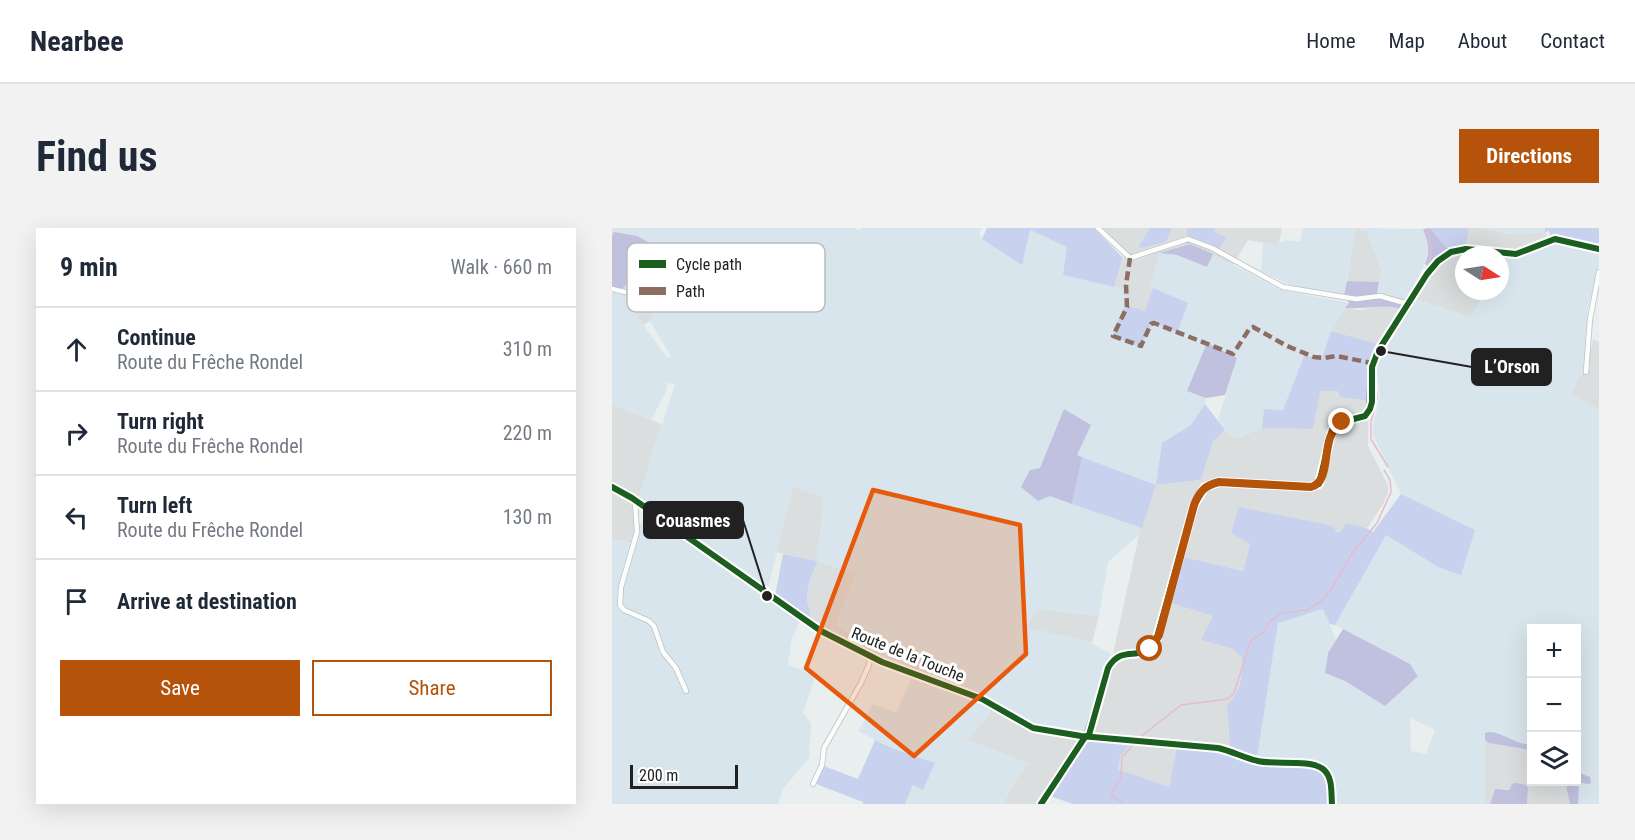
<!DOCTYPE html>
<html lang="en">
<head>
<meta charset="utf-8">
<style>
	body { margin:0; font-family:"Roboto Condensed",sans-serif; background:#f2f2f3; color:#1f2937 }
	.controls { position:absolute; right:18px; bottom:18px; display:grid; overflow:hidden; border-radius:0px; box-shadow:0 6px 24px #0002 }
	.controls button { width:54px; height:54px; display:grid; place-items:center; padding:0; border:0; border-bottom:2px solid #e0e1e3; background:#fff; color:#1f2937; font:30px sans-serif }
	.compass { position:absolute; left:843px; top:18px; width:54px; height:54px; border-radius:50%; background:#fff; box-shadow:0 6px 24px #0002; rotate:102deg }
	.scale { position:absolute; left:18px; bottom:15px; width:108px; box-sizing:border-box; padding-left:6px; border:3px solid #212121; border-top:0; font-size:16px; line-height:21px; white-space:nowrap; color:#212121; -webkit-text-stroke:4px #fff; paint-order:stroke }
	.stop { position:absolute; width:18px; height:18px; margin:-14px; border:4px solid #b45309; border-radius:50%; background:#fff }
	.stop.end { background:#b45309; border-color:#fff; box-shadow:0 2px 6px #0008 }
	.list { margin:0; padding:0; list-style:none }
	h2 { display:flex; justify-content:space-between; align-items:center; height:78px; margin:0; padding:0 24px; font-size:26px }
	h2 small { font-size:20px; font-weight:400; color:#747a83 }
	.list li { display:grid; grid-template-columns:39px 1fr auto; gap:18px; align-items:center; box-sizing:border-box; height:84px; padding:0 24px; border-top:2px solid #e0e1e3 }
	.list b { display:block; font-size:22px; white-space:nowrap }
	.list p { margin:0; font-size:20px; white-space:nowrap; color:#747a83 }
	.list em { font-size:20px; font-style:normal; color:#747a83 }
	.actions { display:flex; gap:12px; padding:18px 24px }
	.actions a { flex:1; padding:14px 0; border:2px solid #b45309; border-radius:0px; text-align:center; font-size:21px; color:#b45309 }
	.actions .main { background:#b45309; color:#fff }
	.icon { flex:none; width:33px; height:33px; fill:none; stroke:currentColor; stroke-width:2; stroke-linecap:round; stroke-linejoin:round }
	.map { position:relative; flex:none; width:987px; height:576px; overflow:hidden; border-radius:0px }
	header { display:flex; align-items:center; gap:36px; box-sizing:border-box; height:84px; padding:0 30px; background:#fff; border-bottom:2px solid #e0e1e3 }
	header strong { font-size:28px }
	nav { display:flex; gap:33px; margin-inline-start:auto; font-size:21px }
	.intro { display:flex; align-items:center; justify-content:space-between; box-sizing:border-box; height:144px; padding:0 36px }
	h1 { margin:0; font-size:42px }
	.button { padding:15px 27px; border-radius:0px; background:#b45309; color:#fff; font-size:21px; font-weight:700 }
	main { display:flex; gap:36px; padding:0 36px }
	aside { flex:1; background:#fff; border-radius:0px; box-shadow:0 6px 24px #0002 }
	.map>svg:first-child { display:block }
	.residential { fill:#dbdede }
	.farmland { fill:#d9e5ec; fill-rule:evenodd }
	.grass { fill:#c8d1ed }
	.forest { fill:#bfc1de }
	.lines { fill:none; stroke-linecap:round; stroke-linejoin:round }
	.stream { stroke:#e2bdcf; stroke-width:1.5 }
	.street-casing { stroke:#bec1c1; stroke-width:6 }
	.secondary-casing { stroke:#80909a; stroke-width:8 }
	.street { stroke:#fcfdfd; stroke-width:4.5 }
	.secondary { stroke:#ecf2f4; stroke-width:6 }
	.quiet { stroke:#8d6e63; stroke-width:4.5; stroke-dasharray:9 4.5; stroke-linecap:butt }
	.cycleway-casing { stroke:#fff; stroke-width:10 }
	.cycleway { stroke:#1b5e20; stroke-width:6 }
	.route { stroke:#b45309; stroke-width:8 }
	.marked { fill:#e8590c; fill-opacity:0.2; stroke:#e8590c; stroke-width:4.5; stroke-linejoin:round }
	.labels { text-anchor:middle; stroke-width:6; stroke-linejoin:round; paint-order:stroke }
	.street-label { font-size:16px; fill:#212121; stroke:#fff }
	.key { fill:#fff; stroke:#bcbcbc; stroke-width:1.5 }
	.key-label { font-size:16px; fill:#212121 }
	.leader { fill:none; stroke:#212121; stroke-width:2 }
	.callout-dot { fill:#212121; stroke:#fff; stroke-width:2 }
	.callout { fill:#212121; stroke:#212121; stroke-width:2 }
	.callout-label { font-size:18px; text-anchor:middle; font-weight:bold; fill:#fff }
</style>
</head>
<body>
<header>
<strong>Nearbee</strong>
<nav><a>Home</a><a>Map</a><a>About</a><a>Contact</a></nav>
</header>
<div class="intro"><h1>Find us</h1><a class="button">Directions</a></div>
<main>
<aside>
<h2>9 min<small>Walk · 660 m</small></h2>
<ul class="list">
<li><svg class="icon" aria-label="ahead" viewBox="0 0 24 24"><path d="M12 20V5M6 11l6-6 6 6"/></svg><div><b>Continue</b><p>Route du Frêche Rondel</p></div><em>310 m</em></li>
<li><svg class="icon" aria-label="right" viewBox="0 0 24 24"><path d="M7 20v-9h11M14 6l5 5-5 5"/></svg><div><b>Turn right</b><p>Route du Frêche Rondel</p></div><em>220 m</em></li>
<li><svg class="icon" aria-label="left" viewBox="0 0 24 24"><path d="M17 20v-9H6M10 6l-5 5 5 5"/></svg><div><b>Turn left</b><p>Route du Frêche Rondel</p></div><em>130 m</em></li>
<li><svg class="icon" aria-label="arrive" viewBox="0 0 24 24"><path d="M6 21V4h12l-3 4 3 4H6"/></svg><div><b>Arrive at destination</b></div></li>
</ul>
<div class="actions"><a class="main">Save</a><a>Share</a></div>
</aside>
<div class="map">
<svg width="987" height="576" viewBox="0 0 987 576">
	<rect width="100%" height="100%" fill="#e9efef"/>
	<path class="residential" d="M490,0H539L527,18L554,14L560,0H575L576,7L602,4L604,0H670L667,16L663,17L636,12L621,37L578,16L548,25L538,59L541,60L533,84L513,77L511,62L502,59L514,23Z
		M744,0L755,4L770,43L767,54L735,53Z
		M857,0H870L899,6L933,4L936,10L905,24L872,22L870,27H852V63H863L870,70L859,89L805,72L799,84L775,119L719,103L733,80L748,82L795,72L805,53L811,56L830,34L853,24Z
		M0,3L25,8L36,14L40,16L37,25L66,31L38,93L31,97L10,66L0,64Z
		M981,111L987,114V181L958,166L972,141L973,121L979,123Z
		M707,163H726L728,169L757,173L756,218L776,257V265L770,278L755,300L741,296H733L728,303H724L722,299L638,316L631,343L572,329L602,389L621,420L630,429V447L625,467L615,477L618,520L566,516L557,559L506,541L508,528L520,511L480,505L501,434L502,421L527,307L544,257L589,252L601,214L613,202L625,210L650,200L701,201Z
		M0,177L50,196L26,272H18L23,290L24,302L20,315L0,311Z
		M181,258L212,270L205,333L245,346L224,396L251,414L263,413L257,427L198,394L199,389L196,381L195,366L204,333L164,324Z
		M425,381L487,388L480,415L413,400Z
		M296,419L321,427L315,449L287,439Z
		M380,479L416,501L466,509L469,511L465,522L426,576H391L402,554L416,535L355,512L375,489Z
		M873,512L877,515L919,522L920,554H953L958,576H915L916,560L882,562L878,576H873Z"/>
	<path class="farmland" d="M0,0H243L247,3L249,0H370L367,5L370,11L417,2L456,19L451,47L511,61L513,77L500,108L541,94L564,105L541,60L538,59L547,25L565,27L594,39L601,26L669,62L737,75L719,103L710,131L692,129L671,182L652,181L650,200L625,210L613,202L606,192L625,130L575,163L594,170L593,176L579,197L550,215L544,257L465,227L452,182L428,240L438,268L530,300L527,307L496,334L487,388L425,381L413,399L476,413L499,426L473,505L420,495L381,474L315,449L321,427L296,419L287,439L261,428L260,423L266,413L251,414L224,396L245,346L205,333L212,270L181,259L156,360L153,361L26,272L63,156L56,155L54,164L39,192L0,177V64L10,66L55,130L59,128L38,93L66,31L37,25L40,17L25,8L2,4Z
		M691,0H744L732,67L682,59L649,43L651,15L663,17L674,12L688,14Z
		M745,0L811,1L817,18V27L795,72L765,65L770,43L755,4Z
		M870,0H933V4L899,6Z
		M943,14L987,23V37L976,81L972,141L958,166L987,181V576H966V557L979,554V551L965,544L964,400H920L919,516L900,513L891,507L873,505V576H723L720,553L715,538L700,534L645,530L666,395L712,381L724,412L716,425L713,445L733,453L773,478L806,447L798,436L723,397L774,307L826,339L863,302L789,266L761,207L762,192L768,170L765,141L767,134L777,114L799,84L804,72L859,89L870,70L863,63H888V28L899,29L910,28ZM798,490L823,502L814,526L799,523Z
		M46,294L188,393L180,410L176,437L204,446L191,485L199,495L197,530L171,561L166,576H0V311L20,315L5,368L7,381L13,386L15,382L9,375L11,359L26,296Z
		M300,449L380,479L375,489L355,512L417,535L402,554L391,576H293L301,557L311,562L282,521L246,503L254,490L260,476L284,485Z"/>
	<path class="grass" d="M375,0H482L511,30L502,59L451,47L455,19L418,2L410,37L370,11Z
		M538,0H560L554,14L528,20L527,18Z
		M575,0H604L602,4L614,9L608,20L575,7Z
		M818,0H857L854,17L835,20Z
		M933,0H987V18L939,10L937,3L933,4Z
		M541,60L576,75L565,105L541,94L528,119L500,108L513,77L533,83Z
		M719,103L765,116L756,139L757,173L728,169L726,163H708L701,201L650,200L652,181L671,182L692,128L710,130Z
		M593,176L613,202L601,214L589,252L544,257L530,300L460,276L470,229L544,257L550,215L579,197Z
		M789,266L863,302L849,347L826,339L774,307L723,397L718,396L711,381L666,395L645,530L618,520L615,477C630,462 630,449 630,429L620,420L589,412L601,388L560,375L572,329L631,343L638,316L619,305L627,279L721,298L725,304L729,303L733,296C742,295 753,299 761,304Z
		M171,326L205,333C201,344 196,357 195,369C195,378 200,386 198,394L163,368Z
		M263,512L282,521L323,535L311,562L301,557L293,576H251V574L204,556L212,538L246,551Z
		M477,512L518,517L508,528L506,541L557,559L565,519L619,526L647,535L705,541L713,549L717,576H461L438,568Z"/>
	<path class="forest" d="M818,0L835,20L854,17V20C834,24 830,25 817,39L813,36C819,23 816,14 811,1Z
		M2,4L25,8L36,14L26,39L10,62L0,60V8Z
		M578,16L601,26L595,39L565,27L547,25Z
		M735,53L767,54L765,65L795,72L789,81C771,75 753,82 733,80L737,75L732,67Z
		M595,115L625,130L613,167L594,170L575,163Z
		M452,181L479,197L465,227L470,229L460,276L438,268L426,273L409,259L418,242L428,240Z
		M731,401L798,436L806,448L773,478L733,453L713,445L716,425Z
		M878,504C893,505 903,517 919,516V522L877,515L873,512V505Z
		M965,544L978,549L979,554L978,556L967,555L966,576H958L953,554H964Z
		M904,555L914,557L916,560L915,576H878L883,561L897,562L900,556Z"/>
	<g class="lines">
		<path class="stream" d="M813,45C822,24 820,21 815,0
			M789,92L792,90L816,50
			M765,132L763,144L765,171L759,194V211L776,239
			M527,510L569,477L616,471L622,465L639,412L652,404L657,394L668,385L695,382L710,373L720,360L741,324L765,295L779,264L778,252L772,242
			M512,576L499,567L509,549L510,529L522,516"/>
		<g class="street-casing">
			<path id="street" d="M486,0L518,30L576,11L600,20L671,59L744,71L768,68L796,76
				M0,61L13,64
				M974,144L978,91L987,44
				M23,273L25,304L9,359L8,377L12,382L37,393L42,398L51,424L64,440L74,463
				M201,556L210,537L212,520L249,455L257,437L258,429
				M429,576L475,508"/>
		</g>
		<g class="secondary-casing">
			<path id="secondary" d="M0,259L20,270L209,403L270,434L370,471L421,500L469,508L606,520C620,523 632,530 646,533C662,537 698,531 711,541C721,549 719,564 720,576
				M475,508L499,434C513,420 533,431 544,413L582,277C587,264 593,257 607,254L699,259L707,256L720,202L730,194L753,188L758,181L760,135L780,100L815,46L826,33L839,24L854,21L904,26L943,11L987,21"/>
		</g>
		<use href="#street" class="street"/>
		<use href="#secondary" class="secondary"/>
		<path class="quiet" d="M518,30L514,57L515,79L501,108L529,118L539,96L542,95L621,126L638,100L641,99L675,118L702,129L712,130L724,128L760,135"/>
		<g class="cycleway-casing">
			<path id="cycleway" d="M0,259L20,270L209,403L270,434L370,471L421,500L469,508L606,520C620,523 632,530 646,533C662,537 698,531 711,541C721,549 719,564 720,576
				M429,576L473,509L477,507L496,440C511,414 530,437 544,413L582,277L593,259L607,254L699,259L707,256L720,202L730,194L753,188L758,181L760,174V139L766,123L815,46L826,33L839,24L854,21L904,26L943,11L987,21"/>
		</g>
		<use href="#cycleway" class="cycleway"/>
	</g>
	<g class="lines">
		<path class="route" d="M538,421L547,407L582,277C587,264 593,257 607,254L699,259C722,253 706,208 730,194"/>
	</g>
	<path class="marked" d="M261,262L408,297L414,426L302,528L194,440Z"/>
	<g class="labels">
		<g class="street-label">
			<text transform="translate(296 426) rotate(22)" y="6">Route de la Touche</text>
		</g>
	</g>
	<rect x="15" y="15" width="198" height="69" rx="9" class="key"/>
	<rect x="27" y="32" width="27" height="8" fill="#1b5e20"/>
	<rect x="27" y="59" width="27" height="8" fill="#8d6e63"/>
	<g class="key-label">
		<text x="64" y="42">Cycle path</text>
		<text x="64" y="69">Path</text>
	</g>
	<path class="leader" d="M769 123L860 139M155 368L131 292"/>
	<g class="callout-dot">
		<circle cx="769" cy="123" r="6"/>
		<circle cx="155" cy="368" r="6"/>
	</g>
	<g class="callout">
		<rect x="860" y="121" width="79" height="36" rx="6"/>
		<rect x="32" y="274" width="99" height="36" rx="6"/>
	</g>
	<g class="callout-label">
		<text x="900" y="145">L’Orson</text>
		<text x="81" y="299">Couasmes</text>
	</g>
</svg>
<div class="controls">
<button>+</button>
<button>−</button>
<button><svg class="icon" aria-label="layers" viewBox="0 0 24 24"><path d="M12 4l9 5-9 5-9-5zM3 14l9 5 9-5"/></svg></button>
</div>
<svg class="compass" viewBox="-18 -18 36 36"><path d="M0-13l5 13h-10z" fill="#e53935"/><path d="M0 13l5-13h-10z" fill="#747a83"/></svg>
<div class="scale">200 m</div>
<div class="stop" style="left:538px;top:421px"></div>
<div class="stop end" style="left:730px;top:194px"></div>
</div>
</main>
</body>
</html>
